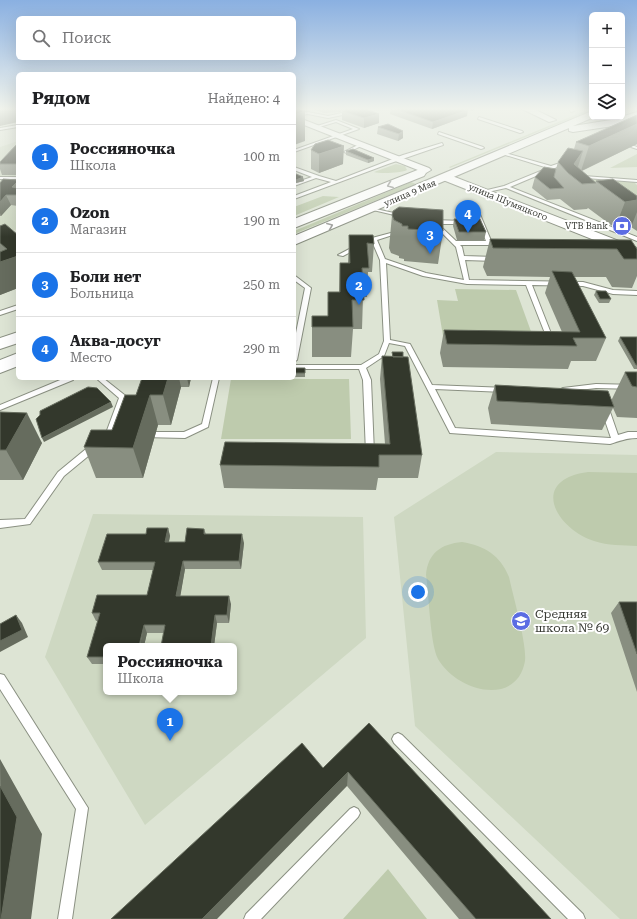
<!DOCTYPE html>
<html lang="ru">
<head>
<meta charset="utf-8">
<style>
	body { margin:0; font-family:"Roboto Serif",serif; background:#f6f6f6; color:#202124 }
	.controls { position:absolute; right:12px; top:12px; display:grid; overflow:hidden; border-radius:6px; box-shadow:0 4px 16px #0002 }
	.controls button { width:36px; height:36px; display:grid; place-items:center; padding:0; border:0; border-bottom:1px solid #e0e0e0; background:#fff; color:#202124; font:20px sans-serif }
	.you { position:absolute; left:418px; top:592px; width:14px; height:14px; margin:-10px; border:3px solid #fff; border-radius:50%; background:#1a73e8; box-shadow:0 0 0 6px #1a73e833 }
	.badge { display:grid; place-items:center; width:26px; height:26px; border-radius:50%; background:#1a73e8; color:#fff; font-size:13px; font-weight:700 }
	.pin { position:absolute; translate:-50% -33px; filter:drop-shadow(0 1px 2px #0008) }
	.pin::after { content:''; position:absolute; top:21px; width:14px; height:12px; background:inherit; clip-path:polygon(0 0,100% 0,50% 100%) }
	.popup { position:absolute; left:103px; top:643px; width:134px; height:52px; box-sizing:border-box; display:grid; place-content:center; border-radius:6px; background:#fff; filter:drop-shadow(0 1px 3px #0005); font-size:13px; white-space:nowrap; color:#757577 }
	.popup b { font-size:15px; color:#202124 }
	.popup::after { content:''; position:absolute; left:50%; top:100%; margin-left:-8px; border:8px solid transparent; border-top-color:#fff }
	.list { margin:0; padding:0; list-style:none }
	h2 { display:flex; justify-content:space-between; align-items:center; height:52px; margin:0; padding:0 16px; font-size:17px }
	h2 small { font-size:13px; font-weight:400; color:#757577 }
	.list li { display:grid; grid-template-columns:26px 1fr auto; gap:12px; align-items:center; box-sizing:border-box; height:64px; padding:0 16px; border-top:1px solid #e0e0e0 }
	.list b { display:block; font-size:15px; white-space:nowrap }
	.list p { margin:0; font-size:13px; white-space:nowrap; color:#757577 }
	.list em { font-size:13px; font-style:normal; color:#757577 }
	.icon { flex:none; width:22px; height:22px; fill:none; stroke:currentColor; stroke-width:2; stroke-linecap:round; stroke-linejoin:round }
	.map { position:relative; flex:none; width:637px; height:919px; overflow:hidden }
	.search { position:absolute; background:#fff; box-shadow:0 4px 16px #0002; left:16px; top:16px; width:280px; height:44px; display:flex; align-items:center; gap:10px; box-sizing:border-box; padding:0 14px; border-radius:6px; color:#757577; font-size:15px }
	.panel { position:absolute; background:#fff; box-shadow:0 4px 16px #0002; left:16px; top:72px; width:280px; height:308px; border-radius:6px }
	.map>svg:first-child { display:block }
	.built { fill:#ced8c2; fill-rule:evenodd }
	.green { fill:#becbad }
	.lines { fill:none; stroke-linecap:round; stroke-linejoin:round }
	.service-casing { stroke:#8a9082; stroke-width:2 }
	.minor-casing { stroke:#8a9082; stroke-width:2 }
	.tertiary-casing { stroke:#8a9082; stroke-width:2 }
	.primary-casing { stroke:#8a9082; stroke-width:2 }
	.service { fill:#fff; fill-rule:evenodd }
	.minor { fill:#fff; fill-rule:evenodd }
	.tertiary { fill:#fff; fill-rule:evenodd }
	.primary { fill:#fff; fill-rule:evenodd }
	.wall { fill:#888e80 }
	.shaded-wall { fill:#666c5e }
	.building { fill:#33382c; stroke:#666c5e }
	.oneway { stroke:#9b9c99 }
	.labels { text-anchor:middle; stroke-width:4; stroke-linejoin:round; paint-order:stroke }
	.far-street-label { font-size:9px; fill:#373933; stroke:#fff }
	.far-poi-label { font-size:9px; fill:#373933; stroke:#fff; text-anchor:end }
	.near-poi-label { font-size:12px; fill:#373933; stroke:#fff; text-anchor:start }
</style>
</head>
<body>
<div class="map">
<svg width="637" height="919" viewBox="0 0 637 919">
	<rect width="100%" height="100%" fill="#dde4d4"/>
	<path class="built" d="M18,141V229L0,234V147Z
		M496,452L637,455V919H620L415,726L394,517Z
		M93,514L363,517L366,638L145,825L45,657ZM106,646H234V692H106Z"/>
	<path class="green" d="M592,108V110L450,168L449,167Z
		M637,154V167L610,168Z
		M396,164L405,166L407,170C402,173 380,174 374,172Z
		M592,179L634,182L637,185V207L587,189Z
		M411,182L416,184L294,234V231Z
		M323,196L339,197L294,216V207Z
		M455,289L516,290L533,337L443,336L437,300L458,301Z
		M231,379H349L351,439H221Z
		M588,472L637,473V546C623,545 608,546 594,541C555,528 529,480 588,472Z
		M462,542C485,546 500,555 509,577C513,596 527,644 525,661C517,707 457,692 438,659C430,644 429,594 426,575C428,553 441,544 462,542Z
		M388,869L427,919H343Z"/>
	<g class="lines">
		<g class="service-casing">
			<path id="service" d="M568,108H571L574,111L571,112Z
				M351,111L352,113L328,118L308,114L294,116V114L308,112L328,116Z
				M479,117L522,131L523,132L520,133L478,119Z
				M336,120L359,129L294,152V150L353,129L336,122L316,128L314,127Z
				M18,125V127L0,130V128Z
				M439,132L483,147L484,148L481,149L438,134Z
				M442,143L443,145L388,164L294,199V196L331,182L316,178L294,186V183L312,177L294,170V167L319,176L336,181L403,155Z
				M360,144L363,145L347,153L344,152Z
				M632,145L637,147V149L631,147Z
				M502,152L551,166L569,160V162L510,187L637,237V241L506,188L483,193V191L504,186L548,168L502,154Z
				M584,176L637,180V182L586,178H584Z
				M0,177H18V179H0Z
				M371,208L403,215L405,216L403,217L373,210L371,209Z
				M475,211L479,212L492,243L489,245H460L462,247L464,256L495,257L498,259L495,261L465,260L469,280L583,282L613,290L637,291V295L613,294L583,286L532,285L554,341L551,343L548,341L526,285L467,284L423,276L386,263L390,340L410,344L432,385L507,388L508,390L504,392L435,389L455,428L610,438H611L601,409L605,407L609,409L618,435L628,432H637V438C627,438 619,441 610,444L450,433L405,346L389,343L384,356L366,368L371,380L374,453L370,456L366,453L363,380L359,369H294V365H361L379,354L384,341L380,260L371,239L372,238L402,230V232L377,240L385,259L426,273L464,280L456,247L433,224L429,222L432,220L465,221L466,222L463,224H438L456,241H486L475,212Z
				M355,246L360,247L343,256L338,255Z
				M294,275L311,288L297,360L294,362V343L305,288L294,280Z
				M18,305V309L0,315V311Z
				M65,378H74L73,380L0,410V405Z
				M96,378H103L127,397L113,434L105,440L101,437L106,433L119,398Z
				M213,378H219L208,427L185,438L142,437L141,435L142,433L145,432H184L202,424Z
				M596,384L637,385V389L596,388L563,392L559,390L563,388Z
				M95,443L99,446L98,448L64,476L30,524L0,528V520L25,519L58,472L92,444Z
				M0,674L4,675L88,808L72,919H58L76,809L0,689Z
				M398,733L402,735L583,914L585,919H568L394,743L392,739L394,735Z
				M354,807L358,809L360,813L358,817L261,919H244L246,914L350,809Z"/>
		</g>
		<g class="minor-casing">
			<path id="minor" d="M520,108H532L556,120L549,122Z
				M294,116L429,168L431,170L426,173L423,172L294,121Z"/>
		</g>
		<g class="tertiary-casing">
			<path id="tertiary" d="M447,174L637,248V257L443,180L441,178L443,176Z"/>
		</g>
		<g class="primary-casing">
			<path id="primary" d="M592,111V117H594L573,126L611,120L637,112V118L613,126L573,132L569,131V128L294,245V236Z
				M420,169L424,170L426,173L424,176L294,228V219Z
				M18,332V343L0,349V338Z
				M18,353V366L0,373V360Z"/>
		</g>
		<use href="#service" class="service"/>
		<use href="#minor" class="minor"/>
		<use href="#tertiary" class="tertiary"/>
		<use href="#primary" class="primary"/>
	</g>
	<path class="wall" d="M310,108H364L379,123L364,128L342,120V111L339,112L324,113Z
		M391,108H463L467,116L432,129L390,114Z
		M465,108H478L472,111Z
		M637,115V144L582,171L595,182L596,181L637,196V231L631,227L615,228L588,208L587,209L574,210L560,199L547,200L532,188L535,177L556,169L558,162L574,149L576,142Z
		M388,124L403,138L398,141L377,134L378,127Z
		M18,143V175H2L0,169V162Z
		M311,150L343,164L319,173L311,169Z
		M346,151L374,158V161L368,163L346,155Z
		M294,173L304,181L296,183H294Z
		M18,180V206L11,205L1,216H0V183Z
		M392,215L443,231L438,264L404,261V259L399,258V256L391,253L389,248Z
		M454,219L486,232L484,240H457L453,226Z
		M0,226L18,288L0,295Z
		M349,235L374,244L372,272H368L367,297H363L362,329H353L351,357H312V327L328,316L339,292L340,263H348Z
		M490,239L637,249V276L632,288L612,287L606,277H574L606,338L596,361H571L568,369L443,367L440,353L444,330L562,332L545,293L550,277L487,276L483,267Z
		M596,291L611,299L609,303H599L594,295Z
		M620,337H637V369H634L618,341Z
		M392,352L422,455L418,478H378L376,490L224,488L220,465L385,444L380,379L382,356L392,357Z
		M294,368H305V377H294Z
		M625,372H637V418L617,417L613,408L602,430L491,424L488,408L495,385L611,401Z
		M142,378H191L189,387H181L171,425H158L143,478H96L84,447L112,430L136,395Z
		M0,412L42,443L23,480H0Z
		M168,528L170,536L169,542H185L204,529L206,534L244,543L241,569H185L180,596L231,604L229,623H217L214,646H161L164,633H147L144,646H106V664H92L87,657L98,621H96L92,613L147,595L153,570H102L98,562L146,534Z
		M619,602H637V692L611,613Z
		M369,723L551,919H459L347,786L323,768Z"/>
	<path class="shaded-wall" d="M0,108H18V122L0,126Z
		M339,108H351L339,112Z
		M473,108H478L472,111Z
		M468,110L467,116L432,129L433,122Z
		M305,111V141L294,145V115Z
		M379,114V123L364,128V118Z
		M637,124V144L581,171L589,146Z
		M403,131V138L398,141L399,134Z
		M344,146L343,164L319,173V154Z
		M583,151L575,176L574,164Z
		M374,158V161L368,163V160Z
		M303,177L304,181L296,183V180Z
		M18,181V195L12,187Z
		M6,195L11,205L1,216L0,213V202Z
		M637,200V212L631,227L615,228L625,202Z
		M18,256V288L0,295V262Z
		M168,378H179L181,387L171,425L163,395Z
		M187,378H191L189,387Z
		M150,395L158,425L143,478L133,448Z
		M111,402L113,407L44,442L42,438Z
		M27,413L42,443L23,480L6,450Z
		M168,528L170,536L167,550L165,542Z
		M242,534L244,543L241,569L239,561Z
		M183,561L185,569L179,604L176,596Z
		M229,596L231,604L229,623L227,615Z
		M16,615L22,623L28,637L0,652V641Z
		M215,615L217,623L214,646H211Z
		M144,625L147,633L144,646H140Z
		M0,759L42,834L31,919H1Z
		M348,772L347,786L217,919H202Z"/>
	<path class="building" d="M294,108H296L305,111L294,115Z
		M349,108H364L379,114L364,118L342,111Z
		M392,108H463L468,110L433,122Z
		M637,115V124L589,146L576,142Z
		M388,124L403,131L399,134L378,127Z
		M328,140L344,146L319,154L311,150L315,144Z
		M18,143V164H0V162Z
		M568,148L583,151L574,164L596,183L582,184L568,173L558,162Z
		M353,149L374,158L368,160L346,151Z
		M544,167L556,169L554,177L564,188L550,189L535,177Z
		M294,173L303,177L296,180L294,179Z
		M3,179L18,180V181L12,187L18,188V195H6L0,202V183Z
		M613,179L637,196V200L625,202L596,181Z
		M399,207L443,210V231L408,229V226H402V224L394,220L392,215L393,211Z
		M454,219H480L486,232H459Z
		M5,224L18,235V256L0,262V252L7,249L0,243V226Z
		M349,235H373L374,244L367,243L369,268H362L364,300H352L353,327H312V316H328V292H340V263H350Z
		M490,239L631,240L637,249V259H624L617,249L493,248Z
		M552,271L572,272L606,338H573L577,346L447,344L444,330L580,332Z
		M596,291H606L611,299H600Z
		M620,337H637V365H636Z
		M392,352H403V357H393Z
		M382,356L408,357L422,455H379V467L220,465L225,442L390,444Z
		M294,368H305V373H294Z
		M625,372H637V387L632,386Z
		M142,378H168L163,395H150L133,448L84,447L91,430H112L125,395H136Z
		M495,385L608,391L614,407L497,401Z
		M88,387L97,388L111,402L42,438L36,419L40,415V411Z
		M0,412L27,413L6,450H0Z
		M147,528H168L165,542H185L187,528L204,529V534H242L239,561H183L176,596H229L227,615H215L211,646H161L165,625H144L139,646H106V657H87L100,613H92L97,595H147L155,562H98L107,534H146Z
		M619,602H637V654Z
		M16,615L22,630L0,641V624Z
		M369,723L551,919H476L348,772L202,919H111L302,743L323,768Z
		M0,786L17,817L1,919H0Z"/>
	<defs><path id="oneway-chevron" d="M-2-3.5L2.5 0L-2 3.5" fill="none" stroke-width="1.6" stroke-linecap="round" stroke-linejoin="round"/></defs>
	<g class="oneway">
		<use href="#oneway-chevron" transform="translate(390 185) rotate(159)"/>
		<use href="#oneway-chevron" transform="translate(330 226) rotate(-22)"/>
	</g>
	<linearGradient id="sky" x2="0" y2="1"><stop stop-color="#8ab0e1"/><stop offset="0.46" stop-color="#f0f3ec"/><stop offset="1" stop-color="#f0f3ec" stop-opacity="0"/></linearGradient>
	<rect width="637" height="237" fill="url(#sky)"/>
	<defs>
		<g id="bank-disc" transform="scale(1)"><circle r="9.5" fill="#5b6ce3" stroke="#fff"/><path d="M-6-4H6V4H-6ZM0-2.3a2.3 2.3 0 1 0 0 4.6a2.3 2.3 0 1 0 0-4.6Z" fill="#fff"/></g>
		<g id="school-disc" transform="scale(1)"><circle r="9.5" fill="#5b6ce3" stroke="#fff"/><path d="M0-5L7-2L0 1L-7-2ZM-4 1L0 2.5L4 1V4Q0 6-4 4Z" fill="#fff"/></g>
	</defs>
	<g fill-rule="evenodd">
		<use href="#bank-disc" x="622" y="226"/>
		<use href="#school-disc" x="521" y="621"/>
	</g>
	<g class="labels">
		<g class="far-street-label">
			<text transform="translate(410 193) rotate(-23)" y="3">улица 9 Мая</text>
			<text transform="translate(508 202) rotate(22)" y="3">улица Шумяцкого</text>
		</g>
		<g class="far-poi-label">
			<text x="608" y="229">VTB Bank</text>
		</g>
		<g class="near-poi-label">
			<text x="535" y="618">Средняя<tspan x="535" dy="14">школа № 69</tspan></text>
		</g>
	</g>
</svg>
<div class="controls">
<button>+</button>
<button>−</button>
<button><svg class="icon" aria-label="layers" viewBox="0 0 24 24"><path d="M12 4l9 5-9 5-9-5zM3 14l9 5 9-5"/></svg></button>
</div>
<div class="you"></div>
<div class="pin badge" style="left:170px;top:741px">1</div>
<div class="popup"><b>Россияночка</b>Школа</div>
<div class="pin badge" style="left:359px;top:305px">2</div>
<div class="pin badge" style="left:430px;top:254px">3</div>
<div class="pin badge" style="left:468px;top:233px">4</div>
<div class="search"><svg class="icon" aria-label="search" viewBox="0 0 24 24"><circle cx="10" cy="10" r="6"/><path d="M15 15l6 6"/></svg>Поиск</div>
<section class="panel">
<h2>Рядом<small>Найдено: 4</small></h2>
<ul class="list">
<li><span class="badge">1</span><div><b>Россияночка</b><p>Школа</p></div><em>100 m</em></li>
<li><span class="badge">2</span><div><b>Ozon</b><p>Магазин</p></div><em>190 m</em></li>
<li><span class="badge">3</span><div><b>Боли нет</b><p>Больница</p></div><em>250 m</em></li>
<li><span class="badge">4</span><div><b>Аква-досуг</b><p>Место</p></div><em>290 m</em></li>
</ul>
</section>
</div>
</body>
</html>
